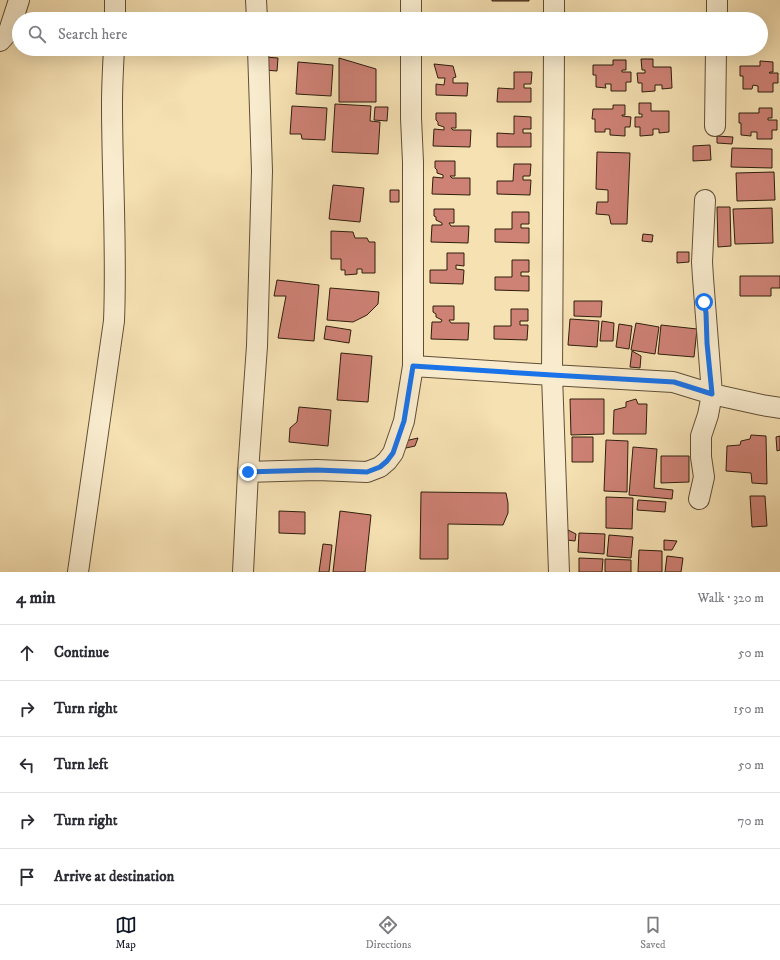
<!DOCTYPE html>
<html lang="en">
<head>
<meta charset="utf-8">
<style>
	body { margin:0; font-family:"IM FELL DW Pica",serif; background:#f7f7f7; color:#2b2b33 }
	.stop { position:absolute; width:12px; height:12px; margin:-9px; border:3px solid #1a73e8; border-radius:50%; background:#fff }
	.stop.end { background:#1a73e8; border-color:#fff; box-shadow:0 1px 4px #0008 }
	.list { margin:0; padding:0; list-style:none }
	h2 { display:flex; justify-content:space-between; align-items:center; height:52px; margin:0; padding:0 16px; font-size:17px }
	h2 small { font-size:13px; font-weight:400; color:#7c7c81 }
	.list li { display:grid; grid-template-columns:26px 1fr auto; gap:12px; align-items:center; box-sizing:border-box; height:56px; padding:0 16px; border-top:1px solid #e1e1e2 }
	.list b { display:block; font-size:15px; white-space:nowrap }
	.list em { font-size:13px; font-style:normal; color:#7c7c81 }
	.icon { flex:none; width:22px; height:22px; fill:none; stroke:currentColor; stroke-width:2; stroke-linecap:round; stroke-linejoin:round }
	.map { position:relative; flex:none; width:780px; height:572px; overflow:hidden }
	.search { position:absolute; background:#fff; box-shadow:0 4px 16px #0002; left:12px; right:12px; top:12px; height:44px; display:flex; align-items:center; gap:10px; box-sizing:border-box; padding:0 14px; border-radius:22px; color:#7c7c81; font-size:15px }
	.sheet { height:332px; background:#fff }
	nav { display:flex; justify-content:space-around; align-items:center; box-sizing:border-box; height:56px; border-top:1px solid #e1e1e2; background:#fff; font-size:11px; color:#7c7c81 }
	nav a { display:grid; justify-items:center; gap:2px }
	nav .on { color:#111827 }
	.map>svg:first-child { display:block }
	.building { fill:#ce8175; stroke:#2e1e0c }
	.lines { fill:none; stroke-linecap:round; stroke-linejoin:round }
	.minor-casing { stroke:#604f36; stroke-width:22 }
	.minor { stroke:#f9ecce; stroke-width:20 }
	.route { stroke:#1a73e8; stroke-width:5 }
</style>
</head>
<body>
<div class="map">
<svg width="780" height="572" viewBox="0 0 780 572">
	<rect width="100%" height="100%" fill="#f6e1b3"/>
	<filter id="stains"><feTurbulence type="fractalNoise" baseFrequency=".005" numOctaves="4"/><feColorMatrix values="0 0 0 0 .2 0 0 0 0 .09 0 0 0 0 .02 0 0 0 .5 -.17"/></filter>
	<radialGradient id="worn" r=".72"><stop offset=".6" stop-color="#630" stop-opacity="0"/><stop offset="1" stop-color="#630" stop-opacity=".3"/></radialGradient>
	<path class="building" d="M492,0H529V1H492Z
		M437,13H456V19H437Z
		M653,13L654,19H642V14Z
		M286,14L331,18V19H286Z
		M613,15H626V19H613Z
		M435,49H470V50H435Z
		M499,49H533V51L499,50Z
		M265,57L278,58L277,71L264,70Z
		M339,58L376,69V102H339Z
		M641,59H653V67H671L672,88L662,89V85H655V91L642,92V83H638L637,73H645V70H642Z
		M613,60H626V70H622V72H631V82H626V91H611V84H605L606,88L596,87V75H593V65H613Z
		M760,61L773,62V72H770L769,73H778V83H773V92H758V86L753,85L752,89H743V76H740V66H760Z
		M298,62L333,65L331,96L296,94Z
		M434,64L453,66L456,77L453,78V83H468L467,96L436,95V84L444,85L445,78H438Z
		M514,72H532L531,84H524V88H531V102H497L498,88L514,89Z
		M639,103H651V111H669V132L659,133V129H653V135L640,136V127H635V117H642V114H639Z
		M335,104L371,106L370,121L380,122L378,154L332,152Z
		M613,105H625V115H622V116L631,117L630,127H625V136L610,135V129H605V132H595V119H592L593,109H613Z
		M292,106L327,108L325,140L302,139L301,134H290Z
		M375,107H388L387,121L374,120Z
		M759,108H772V118H768V120H777V130H772V139H757V132H751V136L741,135V123H739V113H759Z
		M436,113H456V128H451L453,130H471L470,147L433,146L434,129L444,130V127L438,125V122L436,120Z
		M514,116L531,117V129H523V133H531V147H497V133L514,134Z
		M717,136L733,137L732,144L717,143Z
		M710,145L711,160L693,161V146Z
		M732,148L772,149V168L731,167Z
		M597,152L630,153L627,224H611L609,215L596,214L597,202H608V190L596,189Z
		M435,161H455V176H450L452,178H470V195L432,194L433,177L443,178V175L437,173V170L435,168Z
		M514,164H531L530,176H523V180H531L530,195L497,194V181H513Z
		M774,172L775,200L737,201L736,173Z
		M333,185L364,188L360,222L329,219Z
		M390,190H399V202H390Z
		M717,207H730L731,246L718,247Z
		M772,208L773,243L735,244L733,209Z
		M434,209H454V223H449L451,226H469L468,243L431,242L432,225H442V223L436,220V217L434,216Z
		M512,212H529V224H521V228H529V243L495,242V229H512Z
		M331,231L353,232L355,238H367L369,242H375V273H362V269H357V274L345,275V270H341V259H331Z
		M643,234L653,235L652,242L642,241Z
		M677,252H689V262L677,263Z
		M447,253H464V266L456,265V269L464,270L463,284L430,283V270H447Z
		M512,260H529V272H521V276H529V291L495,290V277H512Z
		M740,276H780V288H771V296H740Z
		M277,280L319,285L314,341L278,338L286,296H274Z
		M330,288L379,292L378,304L367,315L353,322L327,320Z
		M574,301H602L601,317L574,316Z
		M433,306H454V320H449L451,323H469L468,340L431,339L432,322H441L442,320L436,317V314L433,312Z
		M511,309H528V321H520V325H528L527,340L494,339V326H511Z
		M570,319L599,321L597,347L568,345Z
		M602,321L614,323L613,341H600Z
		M636,323L659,327L655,354L631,350Z
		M619,324L632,326L629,349L616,347Z
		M661,325L697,329L694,357L658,354Z
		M326,326L351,330L349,343L324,339Z
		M632,351L641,356L640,368L630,367Z
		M341,353L372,356L368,402L337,400Z
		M570,399H604V434L571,435Z
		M636,399L638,404H647L646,434H613L614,410L626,407V402Z
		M299,407L331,410L328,446L289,442L290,428L297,422Z
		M751,435L766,436L767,484L752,483L751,473L726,471L727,446L740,445L741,441L750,439Z
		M780,436V450L777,451L776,437Z
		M572,437H593V462H572Z
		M418,438L415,446L406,448L405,441Z
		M606,440L628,441L627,492L604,491Z
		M633,447L657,449L654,488L673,490L672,499L629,495Z
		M661,456H689V482L661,483Z
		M421,492L506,493L508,503V513L503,525L448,524V559H420Z
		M750,496H765L767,526L752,527Z
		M606,497L633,498L632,529L606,528Z
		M638,500L666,502L665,512L637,510Z
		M279,511L305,512V534L279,533Z
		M340,511L371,515L365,572H333Z
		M568,530L576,534L575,541L567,540Z
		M579,533L605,534L604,554L578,552Z
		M609,535L633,537L631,558L607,556Z
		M664,540L677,541L672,550H664Z
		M323,544L332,545L329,572H319Z
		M639,550L662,551V572H638Z
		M667,556L683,558L681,572H665Z
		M579,558L603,559L602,572H579Z
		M605,559L631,560V572H605Z"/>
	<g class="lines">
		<g class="minor-casing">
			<path id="minor" d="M256,0L257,19
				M411,0V19
				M115,19V0
				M554,19V0
				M717,19V0
				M0,41L9,31L19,0
				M554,49L552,375L559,572
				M715,126L716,49
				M413,366L552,375L673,382L712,394L762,405L780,408
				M248,472L317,470L367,472L380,467L387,461L393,453L404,421L413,366V162L411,118V49
				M699,499L704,477L701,457V436L708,415L712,394L703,278L702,262L705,200
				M78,572L114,321C117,249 112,176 112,104C112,86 113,67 114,49
				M243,572L248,472L257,346L262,171L258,49"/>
		</g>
		<use href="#minor" class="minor"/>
	</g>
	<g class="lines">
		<path class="route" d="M248,472L317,470L367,472L380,467L387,461L393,453L404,421L413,366L552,375L674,382L712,394L707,343L706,313L704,302"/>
	</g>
	<rect width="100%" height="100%" filter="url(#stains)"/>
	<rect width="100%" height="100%" fill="url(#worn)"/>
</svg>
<div class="stop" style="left:704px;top:302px"></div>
<div class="stop end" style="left:248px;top:472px"></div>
<div class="search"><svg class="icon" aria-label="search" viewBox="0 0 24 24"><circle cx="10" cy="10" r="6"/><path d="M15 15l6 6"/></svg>Search here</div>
</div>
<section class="sheet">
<h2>4 min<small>Walk · 320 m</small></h2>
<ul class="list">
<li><svg class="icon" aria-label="ahead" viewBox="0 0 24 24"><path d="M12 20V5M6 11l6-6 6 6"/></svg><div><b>Continue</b></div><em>50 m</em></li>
<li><svg class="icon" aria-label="right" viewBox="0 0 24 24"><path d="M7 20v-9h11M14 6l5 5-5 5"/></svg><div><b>Turn right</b></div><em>150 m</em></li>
<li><svg class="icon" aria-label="left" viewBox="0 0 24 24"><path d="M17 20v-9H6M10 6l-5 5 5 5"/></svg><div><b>Turn left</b></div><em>50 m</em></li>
<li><svg class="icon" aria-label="right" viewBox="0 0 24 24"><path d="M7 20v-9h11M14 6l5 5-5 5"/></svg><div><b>Turn right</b></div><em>70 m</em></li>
<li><svg class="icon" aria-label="arrive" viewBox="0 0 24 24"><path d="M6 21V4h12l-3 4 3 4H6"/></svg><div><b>Arrive at destination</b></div></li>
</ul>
</section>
<nav>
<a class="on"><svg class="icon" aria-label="map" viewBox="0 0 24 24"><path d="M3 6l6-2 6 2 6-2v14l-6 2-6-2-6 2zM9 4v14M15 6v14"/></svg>Map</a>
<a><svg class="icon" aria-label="directions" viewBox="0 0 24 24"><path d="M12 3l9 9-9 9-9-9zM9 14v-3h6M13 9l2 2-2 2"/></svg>Directions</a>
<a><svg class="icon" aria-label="saved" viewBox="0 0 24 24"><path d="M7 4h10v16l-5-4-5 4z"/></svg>Saved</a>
</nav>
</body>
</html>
